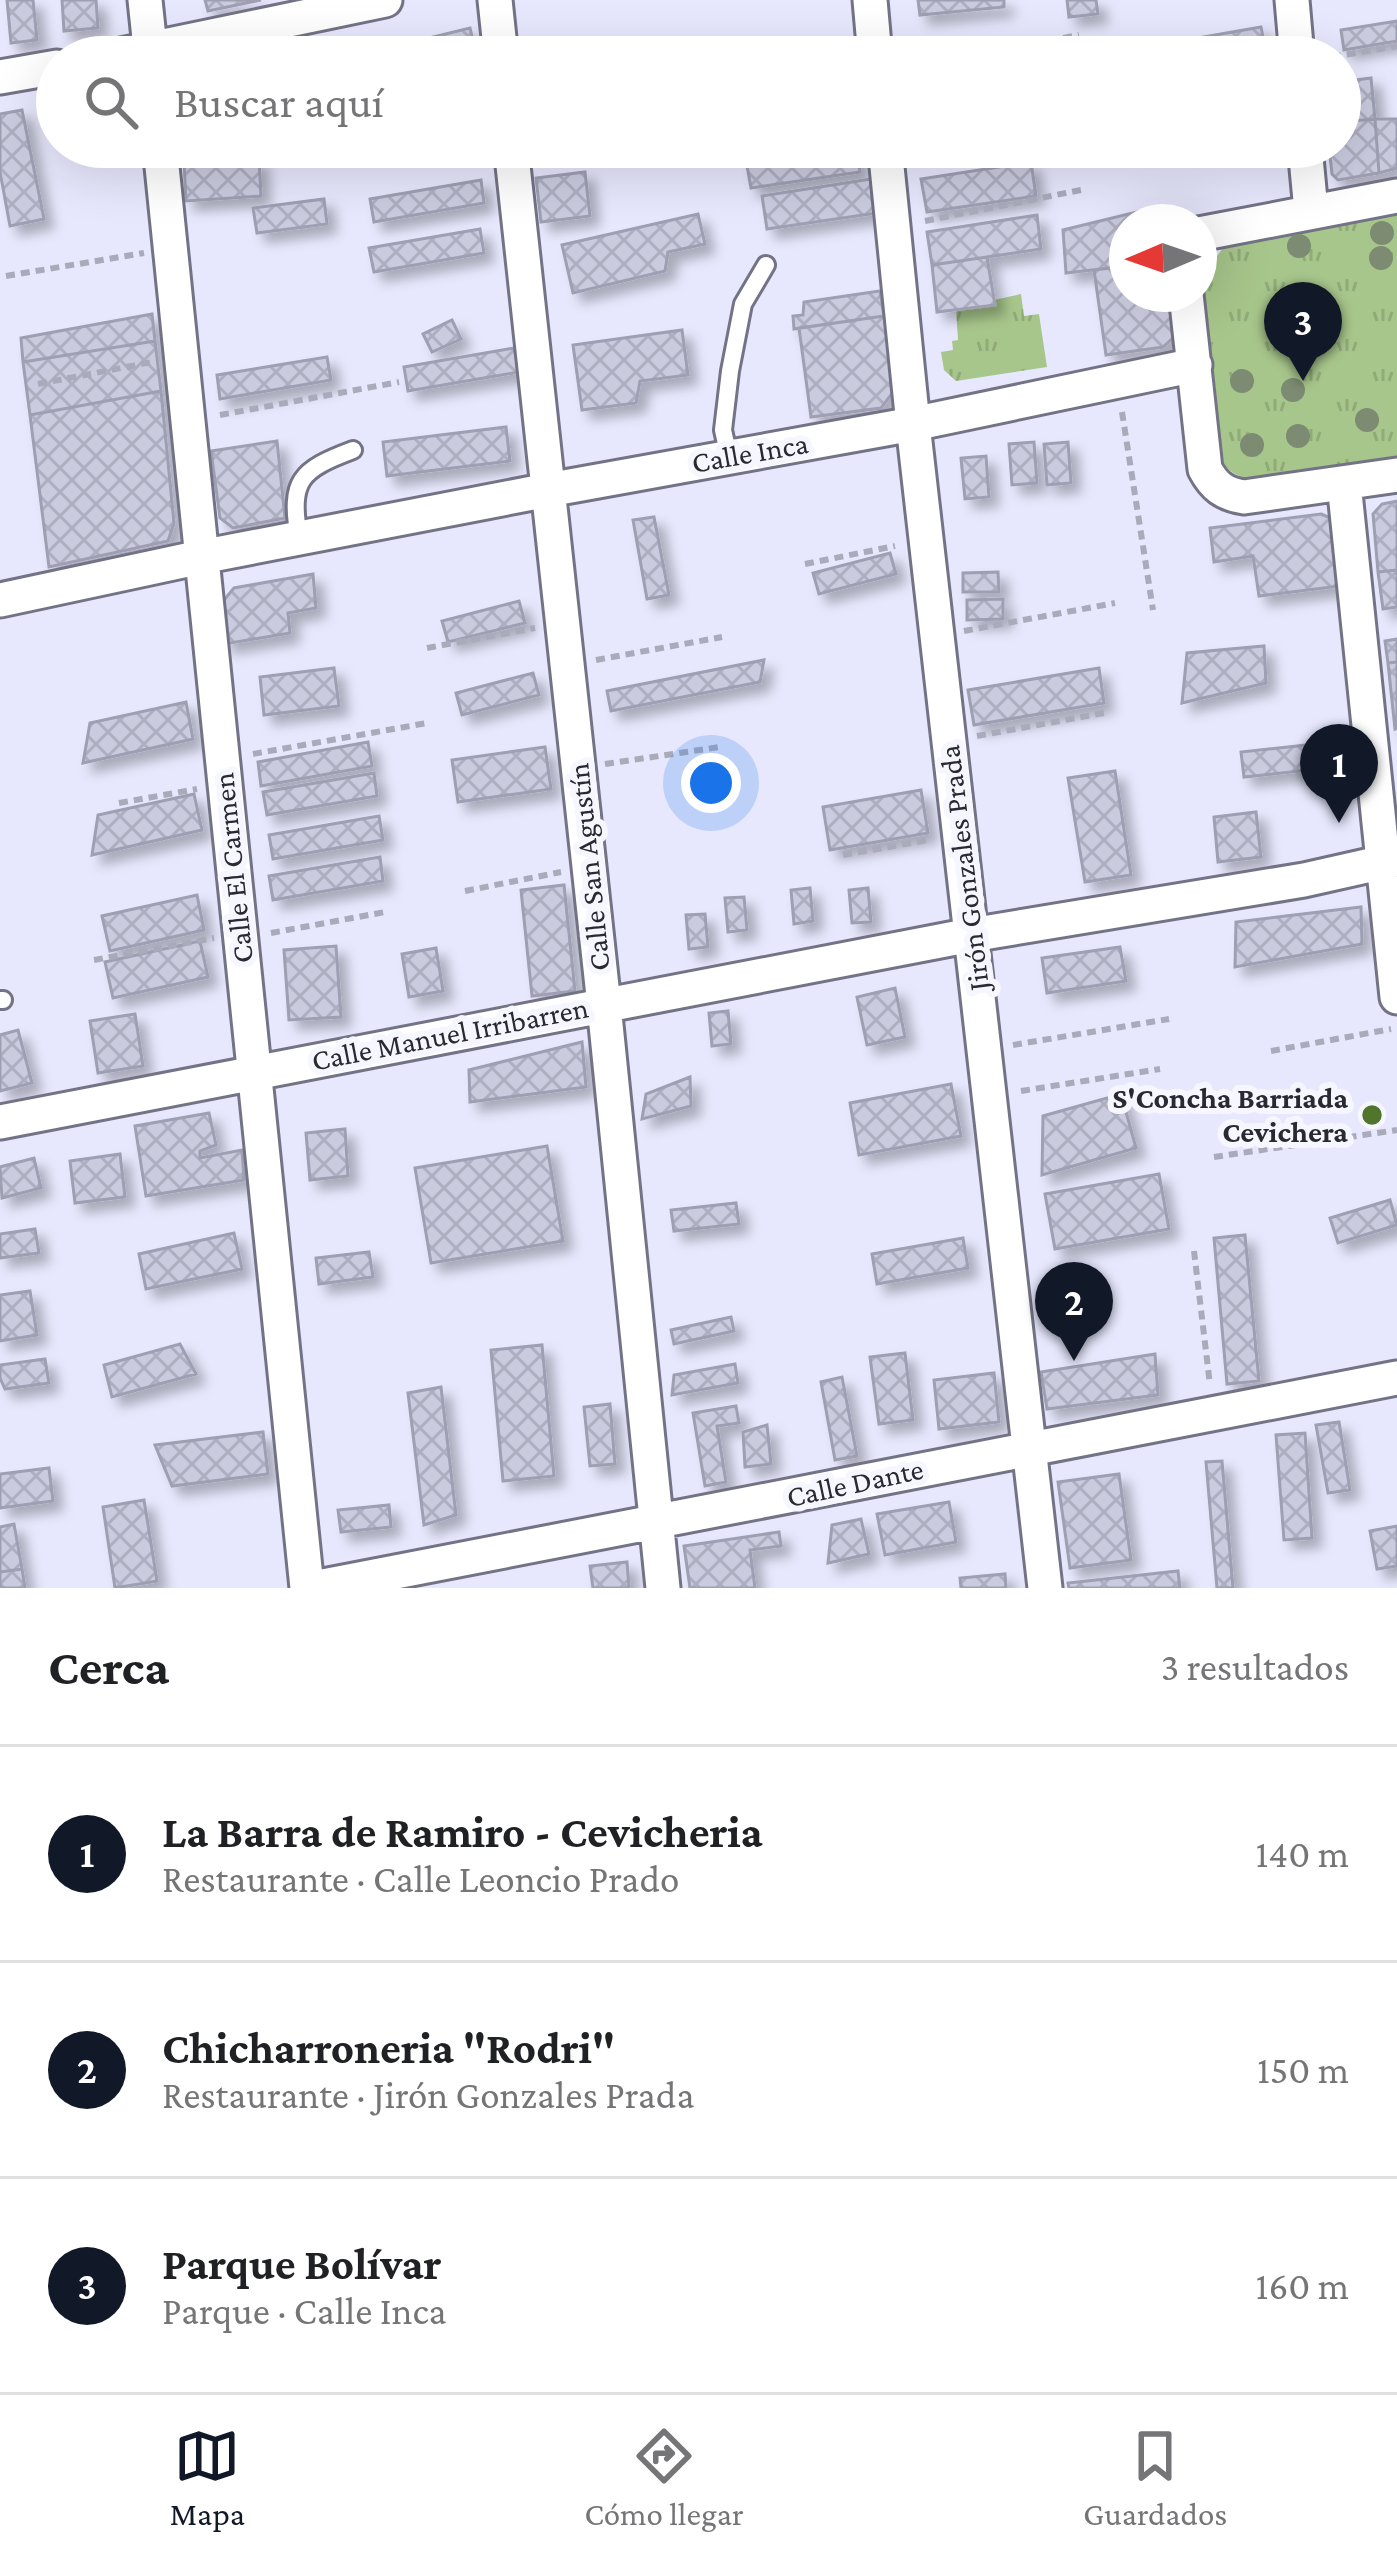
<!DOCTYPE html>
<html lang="es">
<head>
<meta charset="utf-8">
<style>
	body { margin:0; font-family:"Crimson Pro",serif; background:#f2f2f2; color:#202124 }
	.compass { position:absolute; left:1109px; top:204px; width:108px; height:108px; border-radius:50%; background:#fff; box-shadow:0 12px 48px #0002; rotate:268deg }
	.you { position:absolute; left:711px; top:783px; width:42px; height:42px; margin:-30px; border:9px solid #fff; border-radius:50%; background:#1a73e8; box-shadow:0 0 0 18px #1a73e833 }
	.badge { display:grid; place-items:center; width:78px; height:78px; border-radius:50%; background:#111827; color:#fff; font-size:39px; font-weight:700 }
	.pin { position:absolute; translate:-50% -99px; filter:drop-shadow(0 3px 6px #0008) }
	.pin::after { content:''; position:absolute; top:63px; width:42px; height:36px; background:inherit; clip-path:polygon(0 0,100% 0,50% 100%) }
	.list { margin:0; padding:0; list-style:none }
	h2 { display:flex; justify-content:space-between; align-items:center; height:156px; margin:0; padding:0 48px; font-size:51px }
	h2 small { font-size:39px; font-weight:400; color:#757577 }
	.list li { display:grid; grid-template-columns:78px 1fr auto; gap:36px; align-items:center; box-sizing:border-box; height:216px; padding:0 48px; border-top:3px solid #e0e0e0 }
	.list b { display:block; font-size:45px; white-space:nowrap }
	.list p { margin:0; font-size:39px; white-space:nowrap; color:#757577 }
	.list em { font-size:39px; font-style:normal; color:#757577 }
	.icon { flex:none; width:66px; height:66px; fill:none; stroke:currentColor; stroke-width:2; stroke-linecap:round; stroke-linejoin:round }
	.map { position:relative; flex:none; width:1397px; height:1588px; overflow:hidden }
	.search { position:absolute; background:#fff; box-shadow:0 12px 48px #0002; left:36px; right:36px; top:36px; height:132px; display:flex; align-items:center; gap:30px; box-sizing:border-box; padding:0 42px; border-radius:66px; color:#757577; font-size:45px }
	.sheet { height:804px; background:#fff }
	nav { display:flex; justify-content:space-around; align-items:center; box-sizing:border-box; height:168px; border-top:3px solid #e0e0e0; background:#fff; font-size:33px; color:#757577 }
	nav a { display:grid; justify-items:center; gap:6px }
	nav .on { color:#111827 }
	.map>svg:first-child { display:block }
	.grass { fill:url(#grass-tufts) }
	.building { fill:url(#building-cross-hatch); stroke:#9f9fb3; stroke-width:3; filter:url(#shadow) }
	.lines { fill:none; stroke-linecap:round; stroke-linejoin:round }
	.lane-casing { stroke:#737386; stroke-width:22 }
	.street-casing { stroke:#737386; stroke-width:39 }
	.path { stroke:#aab; stroke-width:6; stroke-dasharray:9 6; stroke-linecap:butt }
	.lane { stroke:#fff; stroke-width:16 }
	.street { stroke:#fff; stroke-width:33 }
	.tree { fill:#7c8b72 }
	.poi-dot { fill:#52752d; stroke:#f6f6ff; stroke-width:4.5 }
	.labels { text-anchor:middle; stroke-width:12; stroke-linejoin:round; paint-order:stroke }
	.street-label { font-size:30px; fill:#292931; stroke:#f6f6ff }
	.poi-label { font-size:30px; font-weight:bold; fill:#292931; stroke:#f6f6ff; text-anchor:end }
</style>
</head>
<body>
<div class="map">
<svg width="1397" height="1588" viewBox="0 0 1397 1588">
	<defs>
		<pattern id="grass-tufts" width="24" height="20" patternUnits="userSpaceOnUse" patternTransform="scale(3)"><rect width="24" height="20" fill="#a7c68b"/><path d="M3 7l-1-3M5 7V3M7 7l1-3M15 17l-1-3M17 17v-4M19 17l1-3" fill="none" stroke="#90aa78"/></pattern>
		<pattern id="building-cross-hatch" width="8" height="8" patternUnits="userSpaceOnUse" patternTransform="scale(3)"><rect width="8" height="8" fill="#cbcbe0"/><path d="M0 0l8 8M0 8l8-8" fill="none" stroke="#aeaec1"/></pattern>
		<filter id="shadow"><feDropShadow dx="9" dy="9" stdDeviation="6" flood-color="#0004"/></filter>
	</defs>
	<rect width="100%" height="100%" fill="#e7e8fd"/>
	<path class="grass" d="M1397,203V457L1250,480C1234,475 1225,469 1217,455L1200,298C1204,274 1215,257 1230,239Z
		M1021,294L1024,316L1039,314L1047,367L956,381L944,370L941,352L953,350L952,341L958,340L956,310L994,305V300Z"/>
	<path class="building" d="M7,0H33L37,40L11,43Z
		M62,0H96L98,28L64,31Z
		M205,0H261L208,11Z
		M918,0H1004V7L920,15Z
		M1067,0H1096L1098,14L1069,17Z
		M1397,21V41L1344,50L1341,30Z
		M1261,27L1265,47L1205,57H1154L1152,46Z
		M470,28L477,57H381L379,50Z
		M797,45L799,57H721Z
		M1371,78L1375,119L1340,122V82Z
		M22,110L44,219L10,226L0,172V114Z
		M1375,119L1379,173L1338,180L1332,174L1329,147H1340V122Z
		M1375,119H1397V168L1379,173Z
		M797,147H856L860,172L751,188L745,155Z
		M259,158L261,196L186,201L184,163Z
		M1031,162L1036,196L927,212L921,179Z
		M585,172L590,216L541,222L536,178Z
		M871,179L877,213L767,229L762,196Z
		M481,180L484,203L374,222L370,199Z
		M324,199L327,224L257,233L253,208Z
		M1157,207L1159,222H1127V266L1066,273L1063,230Z
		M698,214L705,244L668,252L665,271L573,293L562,245Z
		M1037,215L1041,249L932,265L927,232Z
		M480,229L484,253L374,272L369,248Z
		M987,257L995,305L937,312L932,265Z
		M1127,266V294H1169L1175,336L1163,347L1106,355L1094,270Z
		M880,291L884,316L794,329L793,316L803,315L804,302Z
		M152,314L155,341L23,362L21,338Z
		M884,316L894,391L881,408L811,417L799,328Z
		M452,320L461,339L432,352L423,334Z
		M682,330L688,375L640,381L636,403L582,410L573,345Z
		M155,341L161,391L30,415L23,362Z
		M514,348L519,372L408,391L404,367Z
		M327,357L331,380L220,399L217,375Z
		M161,391L174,523L168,541L49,567L30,415Z
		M506,427L510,461L387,476L383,442Z
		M277,441L285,518L233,528L220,518L211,451Z
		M1034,442L1037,483L1012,485L1009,444Z
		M1068,442L1071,483L1047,485L1044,444Z
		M986,456L989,497L965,499L961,458Z
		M1397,501V570L1378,572L1373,514L1382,504Z
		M1321,514L1333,519L1340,586L1259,596L1253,556L1214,562L1210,528Z
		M654,517L669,595L647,599L633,520Z
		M890,553L896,574L819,594L813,573Z
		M1397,570V607L1383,609L1378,572Z
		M998,572L999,592H963V573Z
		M313,574L316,608L288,613L290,633L224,644L220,605L234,588Z
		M1003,599V619L967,620V600Z
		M519,601L525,623L448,642L442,621Z
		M1397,639V662L1388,663L1385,641Z
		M1264,646L1266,683L1182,703L1187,653Z
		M764,660L760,682L611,711L607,691Z
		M1397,662V728L1395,729L1388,663Z
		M334,668L339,706L264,715L260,677Z
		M1099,668L1104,703L974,725L968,690Z
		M533,673L539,695L462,715L456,693Z
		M186,702L193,739L83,763L90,723Z
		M368,742L372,766L261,786L258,762Z
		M1325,743L1328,768L1244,777L1241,752Z
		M545,747L551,789L458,802L452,760Z
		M1115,771L1131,875L1085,882L1068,778Z
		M374,773L377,796L267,815L263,792Z
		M921,790L928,833L830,850L823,807Z
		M194,794L202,830L92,855L98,815Z
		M1256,812L1261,857L1218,862L1214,817Z
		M379,816L383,840L273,859L269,835Z
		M380,857L383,881L273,900L269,876Z
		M564,885L575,991L532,996L521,890Z
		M810,888L813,921L794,924L791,890Z
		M868,888L871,922L852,923L849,890Z
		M197,895L204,930L110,951L102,916Z
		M744,897L747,930L728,932L725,898Z
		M1361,907L1362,944L1235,967L1236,922Z
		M705,914L708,947L689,949L686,915Z
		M200,941L208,977L113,998L105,962Z
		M336,946L341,1017L289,1020L284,950Z
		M1120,947L1126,981L1047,993L1042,958Z
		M436,948L443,991L409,997L402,954Z
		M895,988L905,1037L867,1045L857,997Z
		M728,1011L731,1044L712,1046L709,1013Z
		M135,1014L143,1066L98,1073L90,1021Z
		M18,1030L32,1083L0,1091V1035Z
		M582,1042L586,1087L470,1102L469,1070Z
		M690,1077L691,1106L642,1119L646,1094Z
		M951,1084L961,1136L859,1155L850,1103Z
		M1121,1094L1136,1148L1042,1175L1043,1116Z
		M209,1113L216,1145L200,1151V1158L242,1150L244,1180L146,1196L135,1126Z
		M345,1129L348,1176L310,1180L306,1133Z
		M547,1146L563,1241L431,1263L415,1168Z
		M120,1154L125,1197L75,1203L70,1161Z
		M34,1158L41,1188L2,1198L0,1167Z
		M1159,1174L1169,1229L1055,1249L1045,1194Z
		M1390,1200L1397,1225L1338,1243L1330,1218Z
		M736,1203L739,1224L674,1231L671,1210Z
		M35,1229L39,1253L0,1258V1234Z
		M234,1233L242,1269L146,1289L139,1254Z
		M1245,1235L1259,1381L1227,1384L1214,1238Z
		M963,1238L968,1268L877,1284L872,1254Z
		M369,1252L373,1277L319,1284L316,1258Z
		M30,1291L37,1335L0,1341V1295Z
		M731,1317L734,1331L674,1344L671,1330Z
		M180,1344L196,1374L112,1397L104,1365Z
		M542,1345L554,1476L503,1481L491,1350Z
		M905,1353L913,1420L879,1424L870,1357Z
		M1155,1354L1158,1395L1047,1409L1041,1372Z
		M45,1359L49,1383L5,1389L0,1378V1365Z
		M735,1364L738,1383L672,1395L674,1375Z
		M994,1373L999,1422L939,1429L934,1380Z
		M842,1377L857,1456L835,1460L821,1382Z
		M441,1387L456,1515L424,1525L408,1393Z
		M610,1404L615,1464L590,1466L584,1407Z
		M736,1406L739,1423L717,1426L726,1482L705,1486L693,1413Z
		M1339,1422L1350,1490L1328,1493L1316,1425Z
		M767,1425L771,1464L745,1467L743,1432Z
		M263,1432L268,1474L172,1486L155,1445Z
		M1305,1433L1312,1538L1284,1540L1276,1435Z
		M1222,1461L1233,1588H1217L1206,1462Z
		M49,1468L53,1501L0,1508V1474Z
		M1119,1474L1131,1560L1070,1568L1058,1482Z
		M144,1500L157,1581L115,1588L103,1507Z
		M949,1502L956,1542L885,1555L877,1514Z
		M389,1505L391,1527L341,1532L338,1510Z
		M861,1519L869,1554L828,1563L832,1525Z
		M14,1524L22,1569L0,1572V1527Z
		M1397,1526V1566L1377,1569L1370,1531Z
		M779,1532L781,1546L750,1550L755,1588H690L684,1546Z
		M627,1562L629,1588H593L590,1566Z
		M22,1569L25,1588H0V1572Z
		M1178,1571L1180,1588H1069L1068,1583Z
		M1005,1574L1006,1588H961L960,1578Z"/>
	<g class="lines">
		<g class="lane-casing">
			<path id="lane" d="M729,457L723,430L730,371L743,304L766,265
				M299,538C289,480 300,470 353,450
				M0,1000H3"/>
		</g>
		<g class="street-casing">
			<path id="street" d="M145,0L151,57
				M495,0L501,57
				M870,0L875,57
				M1292,0L1297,57
				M111,57L385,0
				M0,77L57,67
				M160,147L307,1588
				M511,147L604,1005L663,1588
				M885,147L913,424L1045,1588
				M1305,147L1311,211
				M1199,234L1397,196
				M1186,294L1205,469C1214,486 1224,494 1244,497L1397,475
				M1344,483L1397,997
				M0,600L201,557L548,490L913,424L1195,365
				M0,1122L971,935L1304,880L1397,859
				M313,1588C675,1520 1035,1446 1397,1378"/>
		</g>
		<path class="path" d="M960,57L1079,35
			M1213,57L1268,46
			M1332,57L1397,46
			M717,152L740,147
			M336,161L416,147
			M917,165L1014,147
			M925,221L1086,189
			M6,276L144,253
			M38,384L152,362
			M1122,412L1153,610
			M220,415L399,382
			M805,564L895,546
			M964,631L1115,603
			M427,648L535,628
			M596,660L722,637
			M977,736L1109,712
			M253,754L427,723
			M605,764L720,747
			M119,803L197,789
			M843,855L928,840
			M465,891L561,872
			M271,933L385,912
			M94,960L214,938
			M1013,1045L1169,1019
			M1271,1051L1391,1029
			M1021,1091L1160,1069
			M1214,1157L1397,1130
			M1194,1251L1210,1385"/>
		<use href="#lane" class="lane"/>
		<use href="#street" class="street"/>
	</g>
	<g class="tree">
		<circle cx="1382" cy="233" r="12"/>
		<circle cx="1299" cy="246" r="12"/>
		<circle cx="1381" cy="258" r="12"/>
		<circle cx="1242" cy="381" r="12"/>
		<circle cx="1293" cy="390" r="12"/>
		<circle cx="1367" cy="420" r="12"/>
		<circle cx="1298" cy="436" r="12"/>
		<circle cx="1252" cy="445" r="12"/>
	</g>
	<circle class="poi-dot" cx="1372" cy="1115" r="12"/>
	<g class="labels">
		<g class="street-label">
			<text transform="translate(750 453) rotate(-10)" y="10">Calle Inca</text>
			<text transform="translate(589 867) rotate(-96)" y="10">Calle San Agustín</text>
			<text transform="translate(233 868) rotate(-96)" y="10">Calle El Carmen</text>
			<text transform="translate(964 868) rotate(-97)" y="10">Jirón Gonzales Prada</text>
			<text transform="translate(450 1034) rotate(-11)" y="10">Calle Manuel Irribarren</text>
			<text transform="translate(855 1483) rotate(-12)" y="10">Calle Dante</text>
		</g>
		<g class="poi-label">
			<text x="1348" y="1108">S'Concha Barriada<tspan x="1348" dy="34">Cevichera</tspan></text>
		</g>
	</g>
</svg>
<svg class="compass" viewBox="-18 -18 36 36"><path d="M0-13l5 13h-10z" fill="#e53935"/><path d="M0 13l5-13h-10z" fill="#757577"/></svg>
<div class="you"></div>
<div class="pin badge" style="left:1339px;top:823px">1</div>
<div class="pin badge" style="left:1074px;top:1361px">2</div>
<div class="pin badge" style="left:1303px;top:381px">3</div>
<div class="search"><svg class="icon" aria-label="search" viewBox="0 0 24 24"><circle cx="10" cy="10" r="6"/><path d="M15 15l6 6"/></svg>Buscar aquí</div>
</div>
<section class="sheet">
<h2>Cerca<small>3 resultados</small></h2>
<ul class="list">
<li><span class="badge">1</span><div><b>La Barra de Ramiro - Cevicheria</b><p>Restaurante · Calle Leoncio Prado</p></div><em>140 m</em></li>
<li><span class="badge">2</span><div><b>Chicharroneria &quot;Rodri&quot;</b><p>Restaurante · Jirón Gonzales Prada</p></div><em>150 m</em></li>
<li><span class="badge">3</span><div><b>Parque Bolívar</b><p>Parque · Calle Inca</p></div><em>160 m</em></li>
</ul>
</section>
<nav>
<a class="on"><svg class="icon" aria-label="map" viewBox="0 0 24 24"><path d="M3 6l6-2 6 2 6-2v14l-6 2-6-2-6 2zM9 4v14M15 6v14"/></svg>Mapa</a>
<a><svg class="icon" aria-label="directions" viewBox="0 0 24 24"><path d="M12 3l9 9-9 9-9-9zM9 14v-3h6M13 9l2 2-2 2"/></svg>Cómo llegar</a>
<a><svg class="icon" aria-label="saved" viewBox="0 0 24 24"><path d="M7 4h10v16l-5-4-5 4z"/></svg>Guardados</a>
</nav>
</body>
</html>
